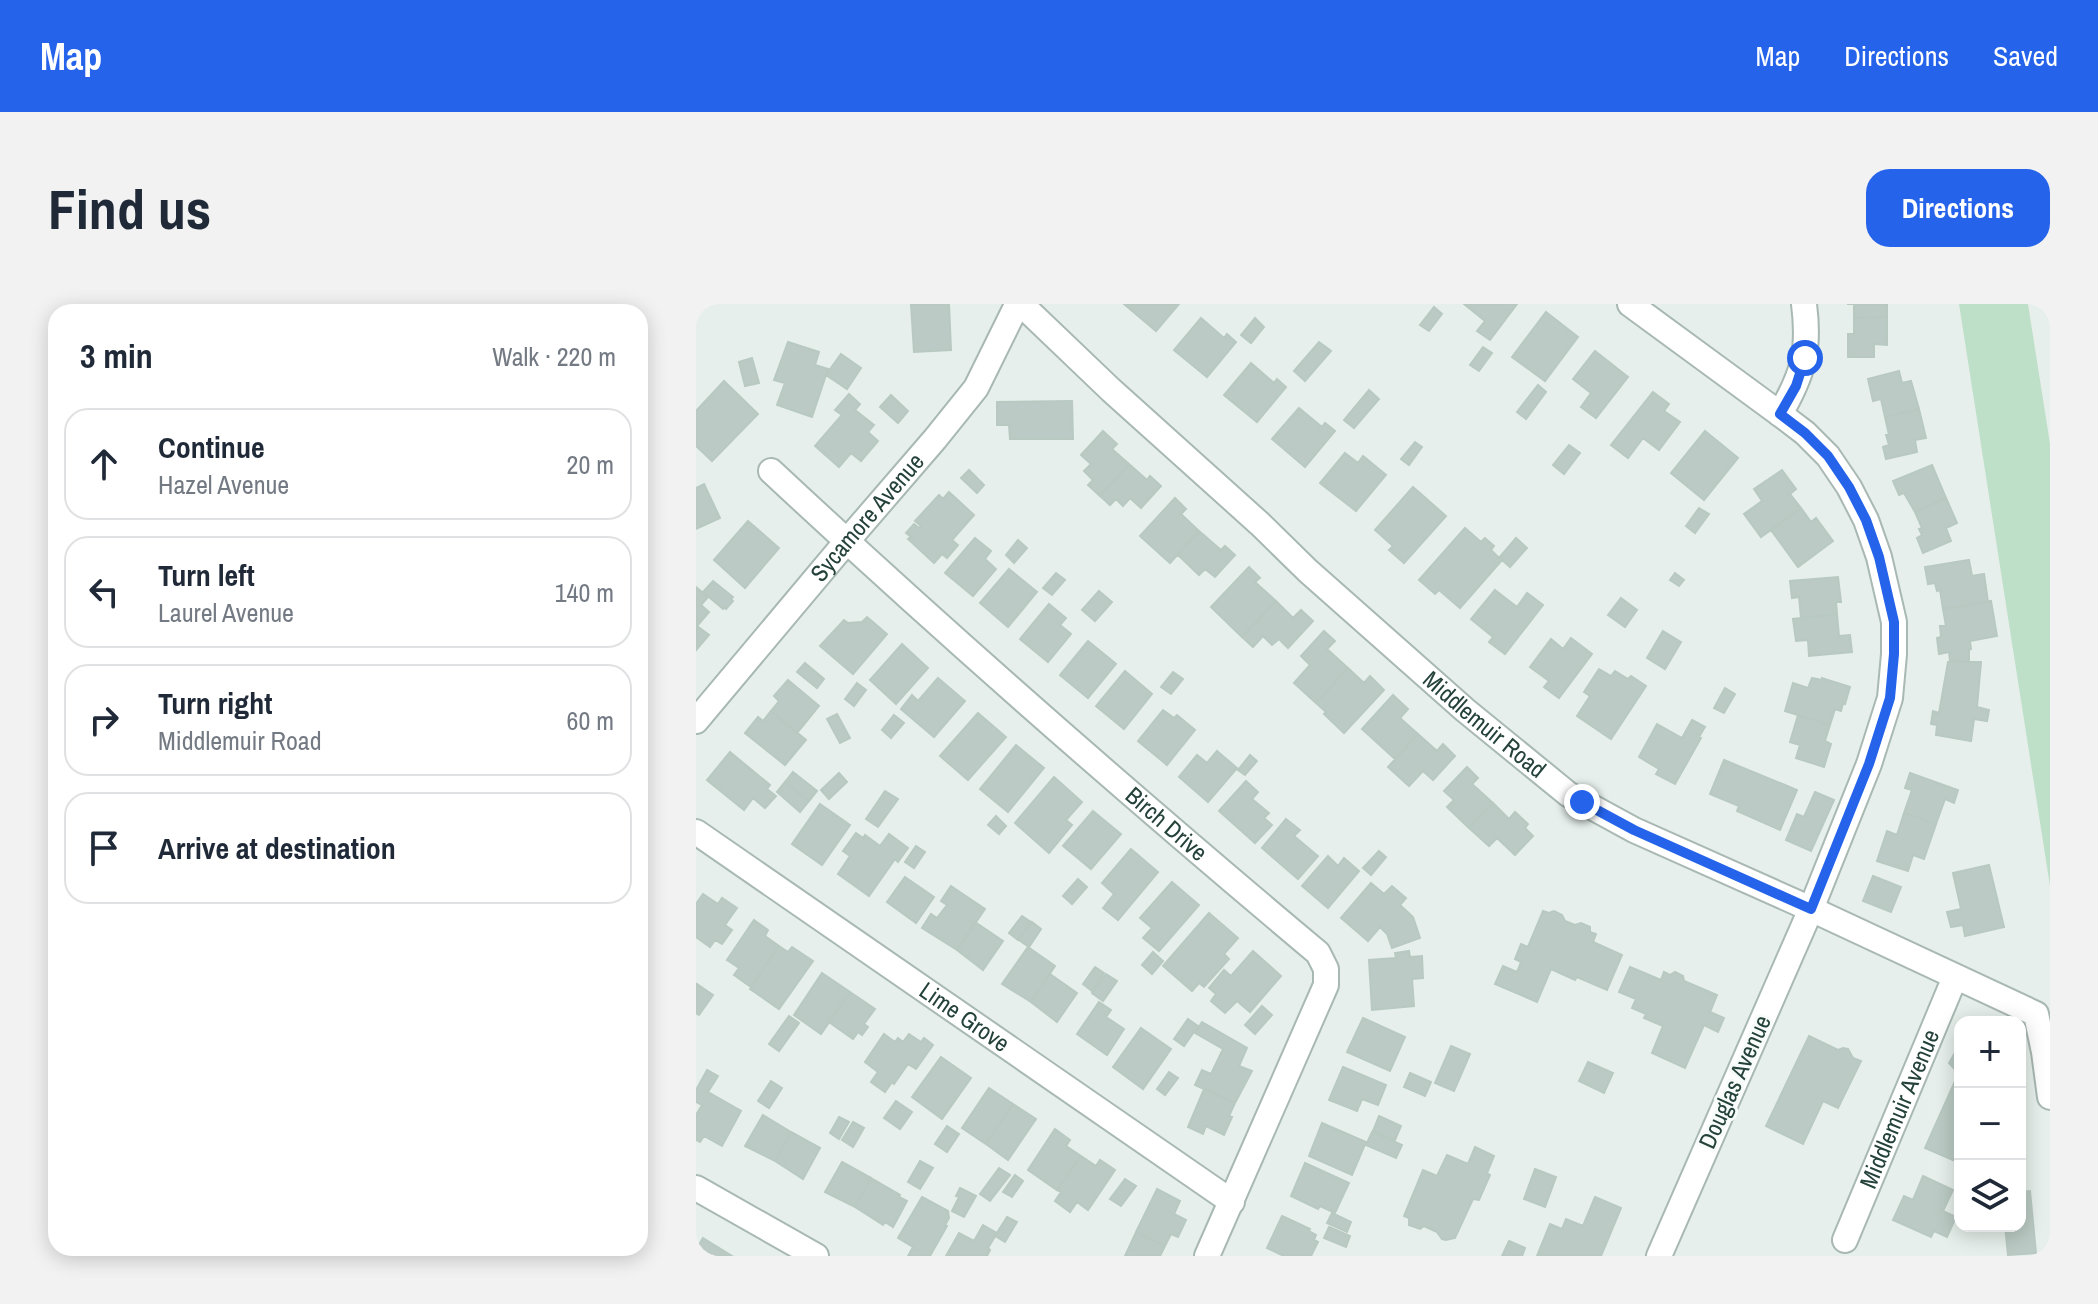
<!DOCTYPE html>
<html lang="en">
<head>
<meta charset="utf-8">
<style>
	body { margin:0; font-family:"Archivo Narrow",sans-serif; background:#f2f2f3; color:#1f2937 }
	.controls { position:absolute; right:24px; bottom:24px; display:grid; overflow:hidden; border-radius:16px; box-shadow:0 4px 20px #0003 }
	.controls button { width:72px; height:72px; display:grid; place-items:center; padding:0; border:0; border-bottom:2px solid #e0e1e3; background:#fff; color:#1f2937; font:40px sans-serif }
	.stop { position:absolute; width:24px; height:24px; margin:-18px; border:6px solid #2563eb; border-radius:50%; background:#fff }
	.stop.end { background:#2563eb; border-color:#fff; box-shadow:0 2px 8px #0008 }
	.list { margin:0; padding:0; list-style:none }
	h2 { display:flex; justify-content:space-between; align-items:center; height:104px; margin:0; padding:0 32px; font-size:34px }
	h2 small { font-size:26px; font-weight:400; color:#747a83 }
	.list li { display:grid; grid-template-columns:52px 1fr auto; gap:24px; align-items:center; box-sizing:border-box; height:112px; margin:0 16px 16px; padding:0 16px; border:2px solid #e0e1e3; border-radius:24px }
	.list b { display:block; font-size:30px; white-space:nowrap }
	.list p { margin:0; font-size:26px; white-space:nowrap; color:#747a83 }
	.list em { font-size:26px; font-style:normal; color:#747a83 }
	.icon { flex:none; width:44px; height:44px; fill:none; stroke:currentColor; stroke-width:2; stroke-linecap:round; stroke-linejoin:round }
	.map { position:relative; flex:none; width:1354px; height:952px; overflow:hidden; border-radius:24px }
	header { display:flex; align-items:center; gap:48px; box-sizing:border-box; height:112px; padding:0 40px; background:#2563eb; color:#fff }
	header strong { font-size:38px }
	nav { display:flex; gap:44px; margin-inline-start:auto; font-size:28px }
	.intro { display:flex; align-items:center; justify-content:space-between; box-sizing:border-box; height:192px; padding:0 48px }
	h1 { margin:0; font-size:56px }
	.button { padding:20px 36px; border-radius:24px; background:#2563eb; color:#fff; font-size:28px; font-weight:700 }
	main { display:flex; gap:48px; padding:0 48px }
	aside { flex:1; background:#fff; border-radius:24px; box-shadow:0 4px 20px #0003 }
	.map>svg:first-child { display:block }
	.green { fill:#bfe0c8 }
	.building { fill:#bbcac4; stroke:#b8c9c2; stroke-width:2 }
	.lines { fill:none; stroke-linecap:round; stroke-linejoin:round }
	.minor-casing { stroke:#a8b8b2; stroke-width:28 }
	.minor { stroke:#fff; stroke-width:24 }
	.route { stroke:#2563eb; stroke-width:10 }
	.labels { text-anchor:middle; stroke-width:6; stroke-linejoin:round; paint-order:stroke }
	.street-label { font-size:24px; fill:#24423a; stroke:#f7fbf9 }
</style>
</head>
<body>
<header>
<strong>Map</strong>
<nav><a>Map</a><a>Directions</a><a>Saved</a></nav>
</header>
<div class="intro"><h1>Find us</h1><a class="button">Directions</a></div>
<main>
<aside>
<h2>3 min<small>Walk · 220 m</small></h2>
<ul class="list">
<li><svg class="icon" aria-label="ahead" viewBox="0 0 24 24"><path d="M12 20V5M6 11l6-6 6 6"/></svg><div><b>Continue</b><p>Hazel Avenue</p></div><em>20 m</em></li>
<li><svg class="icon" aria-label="left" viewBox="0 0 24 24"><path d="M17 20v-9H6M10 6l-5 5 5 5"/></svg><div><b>Turn left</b><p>Laurel Avenue</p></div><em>140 m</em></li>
<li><svg class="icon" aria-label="right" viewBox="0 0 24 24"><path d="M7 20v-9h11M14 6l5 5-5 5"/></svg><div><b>Turn right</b><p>Middlemuir Road</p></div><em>60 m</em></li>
<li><svg class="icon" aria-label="arrive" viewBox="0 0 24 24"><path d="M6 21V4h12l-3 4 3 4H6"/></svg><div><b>Arrive at destination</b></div></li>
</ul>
</aside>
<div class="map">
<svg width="1354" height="952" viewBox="0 0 1354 952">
	<rect width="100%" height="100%" fill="#e6efeb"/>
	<path class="green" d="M1263,0H1332L1354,140V582Z"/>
	<path class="building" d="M215,0H253L255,46L218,48Z
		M428,0H483L460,27Z
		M768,0H821L794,36L781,27L789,17Z
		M1151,0H1191V13L1158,14V0Z
		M738,3L746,10L733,27L724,21Z
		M850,8L882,33L849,77L816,53Z
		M1191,13V41L1178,40V53H1152V30H1158V14Z
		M505,14L528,34L531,30L540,38L511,73L478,46Z
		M559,14L568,23L555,39L545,31Z
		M92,38L123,48L119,61L132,65L116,113L81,101L89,79L78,76Z
		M623,38L635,47L609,77L598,67Z
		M787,43L796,49L783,67L774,61Z
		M899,47L932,73L900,114L885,103L895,89L877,75Z
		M145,50L165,64L151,85L130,71Z
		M56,54L63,79L49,82L43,58Z
		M555,59L578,79L581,75L590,83L561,118L528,91Z
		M1203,67L1206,79L1215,77L1223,105L1189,113L1185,95L1177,97L1172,75Z
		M28,77L62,110L16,157L0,142V107Z
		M842,81L850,88L830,115L821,108Z
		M673,86L683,95L658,124L648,116Z
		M957,88L973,100L968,107L984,118L963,146L947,134L932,154L915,141Z
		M153,90L164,100L159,106L178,121L172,128L182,137L165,157L155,149L143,163L119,142L146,111L139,106Z
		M195,91L212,107L202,119L184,103Z
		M376,97L377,135H314L313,121H301V98Z
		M603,104L626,123L629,119L639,127L609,163L576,135Z
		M1223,105L1230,134L1219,136L1221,148L1190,155L1187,143L1193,141L1190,131H1193L1189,113Z
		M407,127L421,140L416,145L433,160L404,192L392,181L397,176L388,167L395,160L385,151Z
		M1009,127L1042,154L1008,196L975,169Z
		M719,138L726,143L713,161L705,155Z
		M873,141L884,149L868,170L857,161Z
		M649,149L662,159L667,152L690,171L660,207L624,179Z
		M433,160L451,176L454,172L465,182L445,204L434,194L427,202L420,195L414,201L404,192Z
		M1236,161L1250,194L1219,208L1208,189L1203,191L1197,177Z
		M273,166L288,181L281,189L265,174Z
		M1086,166L1100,185L1094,190L1105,204L1065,233L1048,210L1066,197L1058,185Z
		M8,180L24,214L0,225V184Z
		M717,183L750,212L708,259L693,246L697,242L679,226Z
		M253,188L278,211L256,236L262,241L251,254L246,250L238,259L212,235L215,233L210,229L218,220L223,224L225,222L219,217L243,191L247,195Z
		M479,194L490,205L485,210L503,227L474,259L444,232Z
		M1250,194L1261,219L1250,224L1255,237L1227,249L1221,234L1226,231L1223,225L1226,224L1219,208Z
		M1003,204L1013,210L999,229L990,222Z
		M1105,204L1115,218L1120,214L1137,237L1102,263L1075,226Z
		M52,217L83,244L49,284L18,256Z
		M769,224L785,238L789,234L798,242L795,246L803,254L820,234L831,244L814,263L806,256L764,304L743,286L739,290L723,276Z
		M503,227L525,246L529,242L539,251L519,273L509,265L503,271L482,251Z
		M279,234L295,247L289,255L300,265L277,292L249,269Z
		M322,236L331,244L318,259L310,251Z
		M1273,256L1276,272L1288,270L1292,298L1247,305L1244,286L1241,287L1239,279L1232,280L1229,263Z
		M553,263L564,274L559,278L580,297L546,333L515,303Z
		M313,265L341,288L312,323L284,299Z
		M360,269L369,276L356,291L347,284Z
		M979,269L988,276L983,282L974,276Z
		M1142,273L1145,298H1140L1141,310L1105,314L1103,293L1096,294L1094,277Z
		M17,277L37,293L35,295L37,297L30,305L28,303L27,305L7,288Z
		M0,283L12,293L5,301L13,308L1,322L13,331L1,345Z
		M799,286L821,303L831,289L847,301L809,350L793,338L797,333L775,315Z
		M403,287L416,298L399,317L386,306Z
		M925,294L941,306L929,323L912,311Z
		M580,297L597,314L605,306L617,317L592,344L583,335L576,341L567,332L557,343L546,333Z
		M1295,297L1301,332L1274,337L1275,345L1273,346V358L1254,357L1253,348L1243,350L1241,334L1245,333L1244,322H1250L1247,305Z
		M353,300L370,314L364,321L375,330L352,358L324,335Z
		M1141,310L1143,332L1154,331L1156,348L1113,352L1112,336L1100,337L1097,315Z
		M171,313L191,330L157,370L124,342L148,316L152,319L166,318Z
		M628,327L639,337L631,345L652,364L620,399L598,379L614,361L605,352Z
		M967,327L985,338L969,365L951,354Z
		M875,334L896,350L863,394L848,383L853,377L834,363L855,335L867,345Z
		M392,337L420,360L392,394L364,371Z
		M206,340L232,364L200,400L174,376Z
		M1252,358H1285L1281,403L1293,406L1291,417L1278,415L1275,437L1240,431L1241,421L1235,420L1237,407L1243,409Z
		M109,359L128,375L121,384L101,368Z
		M652,364L668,379L674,372L688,386L648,429L628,410L630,408L620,399Z
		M903,365L915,372L919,367L932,375L935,372L950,382L915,435L881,412L894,392L888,388Z
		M429,367L456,390L428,425L400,402Z
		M477,368L487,375L475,390L465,383Z
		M242,374L269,397L238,433L205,405L216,391L222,397Z
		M1116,374L1126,376V374L1154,383L1149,400L1147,399L1145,407L1139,405L1134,421L1089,407L1097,379L1112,384Z
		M92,376L123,402L101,429L75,407L83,397L78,392Z
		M161,379L170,386L158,402L149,395Z
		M1029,384L1039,390L1028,409L1018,404Z
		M697,391L712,405L704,414L722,430L699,455L666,425Z
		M467,406L478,414L481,411L499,426L471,461L442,437Z
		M75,407L110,436L89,461L49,429L62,413L67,417Z
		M282,409L310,433L272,476L244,452Z
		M141,410L154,434L144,439L131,415Z
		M198,411L208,419L195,434L186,426Z
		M1102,411L1134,421L1129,437L1135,440L1128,463L1100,454L1104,441L1094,438Z
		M996,416L1009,423L1003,433L1005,434L979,480L960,470L963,465L943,453L961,420L986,434Z
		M722,430L741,447L747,440L759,452L737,476L727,467L713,482L692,463Z
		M320,441L348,464L312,508L284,485Z
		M521,447L541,464L512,498L483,473L501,451L511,459Z
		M34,448L74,481L71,485L80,492L69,504L57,494L48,506L11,476Z
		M554,451L561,457L549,471L542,466Z
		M1028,456L1101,486L1084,526L1041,507L1043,502L1014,490Z
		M771,463L782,474L776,480L797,499L773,524L751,503L758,496L748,487Z
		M97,468L121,487L113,497L89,478Z
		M143,469L151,478L133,495L125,486Z
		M1214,469L1262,486L1258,499L1249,495L1240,520L1208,509L1216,486L1209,484Z
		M358,473L386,498L370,516L376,521L353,549L319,519Z
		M550,477L562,488L556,495L573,509L568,514L576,521L559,539L523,507Z
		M89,478L113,497L104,508L81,488Z
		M189,487L202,495L182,523L170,515Z
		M1119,488L1138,496L1115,547L1090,536L1101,510L1108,513Z
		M797,499L813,515L819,508L832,520L829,524L837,532L819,551L801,534L793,542L773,524Z
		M124,500L154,521L126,561L96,540Z
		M397,507L425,530L395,565L367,542Z
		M1208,509L1240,520L1228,555L1217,551L1212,567L1181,557L1191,527L1201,531Z
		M300,512L310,522L303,530L292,521Z
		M590,515L604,526L598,532L622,552L602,575L566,544Z
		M160,529L167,534L169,531L184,542L193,530L212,544L202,558L199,555L173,592L142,570L154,552L147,547Z
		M220,542L229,548L218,564L209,558Z
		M435,545L462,568L422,616L407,604L418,590L406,579Z
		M683,547L690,553L675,571L667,564Z
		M632,552L642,562L648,554L663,567L632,604L606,582Z
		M1293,561L1308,623L1269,632L1267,621L1255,623L1251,608L1265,605L1257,569Z
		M1177,572L1205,583L1195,608L1167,597Z
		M209,573L238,593L220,619L191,598Z
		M382,575L391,583L376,600L367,592Z
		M476,578L503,601L463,647L447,634L456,624L444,614Z
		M675,579L688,590L696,582L710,594L704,601L717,613L724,634L696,644L691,630L684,623L672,637L645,614Z
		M255,582L289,605L261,646L226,624L235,610L241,614L251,601L245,597Z
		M7,590L22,600L26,594L41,604L29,621L36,626L26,640L19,636L14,643L0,633V600Z
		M847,607L853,609L858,607L866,611L869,617L879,621L885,619L894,623V628L900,630L897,638L926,651L911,686L881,673L879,676L855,665L841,698L799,680L807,662L821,668L825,658L819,655L825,640L832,643Z
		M513,609L542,634L528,650L533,655L508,683L503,679L496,687L467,662Z
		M326,612L335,618L322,636L313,629Z
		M58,616L72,626L69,632L83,642L55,683L38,671L43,664L31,656Z
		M279,618L307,637L287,666L261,646Z
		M336,618L345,625L333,643L323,636Z
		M83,642L92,648L96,643L117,657L83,705L54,685Z
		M332,643L359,662L335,698L306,680Z
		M557,647L585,672L554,708L541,697L529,709L515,697L520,690L513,684L528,666L535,672Z
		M713,647L714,653L726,652L727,674L716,675L718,702L676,706L673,656L700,654L699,649Z
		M457,648L467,657L456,670L446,661Z
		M399,663L408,669L396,687L387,680Z
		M934,663L965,676L968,668L974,671L979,668L987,672L988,677L1021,691L1014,708L1028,714L1022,728L1008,721L989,764L956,749L967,722L948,714L950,710L936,704L940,695L923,688Z
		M126,669L154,688L125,730L98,711Z
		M354,670L381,689L361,718L335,698Z
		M410,670L421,677L407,697L396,689Z
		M1,680L17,691L3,711L0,709Z
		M154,688L179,705L168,720L172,723L166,731L162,728L157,735L133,718Z
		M403,698L415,706L410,713L428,725L411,751L381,730Z
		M566,702L576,711L559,730L549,721Z
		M93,712L103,719L83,747L73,740Z
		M667,714L709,733L694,767L651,748Z
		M492,715L502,722L488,742L478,735Z
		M506,718L551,744L543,762L556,767L539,799L499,781L506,766L515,770L527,745L499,729Z
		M445,724L475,745L447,785L417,763Z
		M188,730L199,738L202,734L207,738L213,730L225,738L228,734L237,741L220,765L212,760L198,780L196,778L189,788L175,778L182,768L169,758Z
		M1113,732L1142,746L1147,744L1152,745L1157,754L1165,757L1142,804L1127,797L1107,840L1070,822Z
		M1264,740V771L1253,759Z
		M755,742L774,750L758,787L739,779Z
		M245,753L275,774L246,815L216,793Z
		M892,758L917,769L908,789L883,777Z
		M647,763L690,781L682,801L666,795L661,807L633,796Z
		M11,766L22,772L12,788L45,807L26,842L8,832L4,838L0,836V811L6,801L0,798V786Z
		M473,768L482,774L469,791L461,785Z
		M714,769L735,778L729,792L708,783Z
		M1260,775L1264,779V847L1259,857L1229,844Z
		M75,777L86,784L73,804L62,797Z
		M293,784L317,800L290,840L266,824Z
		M508,785L539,799L533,812L536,813L528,831L510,822L507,830L492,823Z
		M200,797L216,808L204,825L188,814Z
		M317,800L340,815L312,856L290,840Z
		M67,811L95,828L79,857L49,842Z
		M683,812L705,822L699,836L677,827Z
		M143,813L153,818L143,835L134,829Z
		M157,818L168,824L157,843L146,836Z
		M626,819L670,838L656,871L613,852Z
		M251,822L263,830L251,848L239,840Z
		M359,825L374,836L370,842L385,852L361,886L332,866Z
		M95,828L124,844L107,875L79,857Z
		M676,828L706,841L700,854L670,841Z
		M779,843L798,852L791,869L794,871L783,896L777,895L759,934L750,936L746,935L741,928L728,922L724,925L713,921V914L708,912L727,866L741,872L751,851L772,860Z
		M385,852L400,862L404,856L419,866L392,906L381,898L374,908L359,897L365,888L361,886Z
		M224,857L237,864L224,885L212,878Z
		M146,858L175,874L159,903L129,888Z
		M609,859L653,879L639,909L624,902L622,905L595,892Z
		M303,864L314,871L294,897L284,890Z
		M839,865L860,873L849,903L828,895Z
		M319,871L327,877L316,893L307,888Z
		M1227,872L1257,886L1247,907L1260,913L1251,933L1238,927L1235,933L1197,916L1208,892L1217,896Z
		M175,874L204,891L203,893L211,897L197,923L189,918L187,921L159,903Z
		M429,875L440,882L425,902L414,895Z
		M264,884L280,892L268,913L256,907L263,893L260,892Z
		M461,885L484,897L478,910L490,916L482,933L475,930L469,942L440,928Z
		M1334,887L1340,949L1312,951L1309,922H1324V888Z
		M226,893L252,907L253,914L249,921L251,922L234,952H212L217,943L202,934Z
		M899,893L925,904L905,952H841L854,920L866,925L870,915L887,922Z
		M636,909L655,918L651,928L631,919Z
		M586,912L614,925L613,927L620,931L618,936L622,938L615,952H588L571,944Z
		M311,913L321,918L309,938L299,932Z
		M287,921L301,929L292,944L294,946L291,952H250L263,929L278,937Z
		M633,923L654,932L650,943L628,934Z
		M440,928L469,942L464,952H429Z
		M7,934L36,952H0V946Z
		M813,937L829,944L826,952H806Z"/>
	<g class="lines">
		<g class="minor-casing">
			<g id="minor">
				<path id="s1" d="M325,0L415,86L564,220L612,267L769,406L872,490L938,526L1115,605L1340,710L1348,748L1354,793"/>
				<path d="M934,0L1084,110L1109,129L1132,152L1153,183L1170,216L1183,253L1198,318V350L1194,394L1173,460L1115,605L963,952"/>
				<path d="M1084,110C1107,70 1114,47 1108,0"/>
				<path id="s2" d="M75,167C253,333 436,493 622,649L630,665V681L511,952"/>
				<path id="s3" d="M0,417L151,237L239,135L280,84L318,7L324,0"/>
				<path id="s4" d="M0,528L536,898"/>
				<path d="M0,884L120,952"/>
				<path id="s5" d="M1149,936L1259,673"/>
			</g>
		</g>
		<use href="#minor" class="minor"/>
	</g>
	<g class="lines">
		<path class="route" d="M886,498L938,526L1115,605L1173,460L1194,394L1198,350V318L1183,253L1170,216L1153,183L1132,152L1109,129L1084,110L1100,82L1109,54"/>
	</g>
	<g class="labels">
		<g class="street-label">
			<text dy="8" stroke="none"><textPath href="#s3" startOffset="266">Sycamore Avenue</textPath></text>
			<text dy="8" stroke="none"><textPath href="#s1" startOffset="626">Middlemuir Road</textPath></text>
			<text dy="8" stroke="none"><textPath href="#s2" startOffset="530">Birch Drive</textPath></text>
			<text dy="8" stroke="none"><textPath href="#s4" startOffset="326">Lime Grove</textPath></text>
			<text transform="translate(1039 778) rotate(-66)" y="8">Douglas Avenue</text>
			<text dy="8" stroke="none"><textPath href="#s5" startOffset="142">Middlemuir Avenue</textPath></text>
		</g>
	</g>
</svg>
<div class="controls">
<button>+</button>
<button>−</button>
<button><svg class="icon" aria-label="layers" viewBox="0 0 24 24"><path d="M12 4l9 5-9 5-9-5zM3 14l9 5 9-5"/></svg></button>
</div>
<div class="stop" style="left:1109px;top:54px"></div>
<div class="stop end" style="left:886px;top:498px"></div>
</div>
</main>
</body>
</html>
